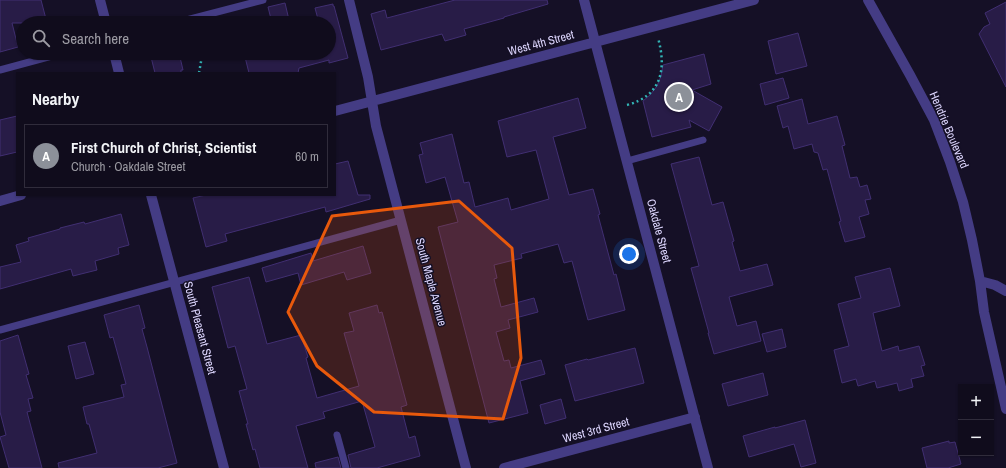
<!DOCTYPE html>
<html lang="en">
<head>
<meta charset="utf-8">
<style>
	body { margin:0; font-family:"Archivo Narrow",sans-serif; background:#191525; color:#f1f3f6 }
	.controls { position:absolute; right:12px; bottom:12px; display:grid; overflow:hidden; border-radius:0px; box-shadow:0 1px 3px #0004 }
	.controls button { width:36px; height:36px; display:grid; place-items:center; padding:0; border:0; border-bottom:1px solid #302c3b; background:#100c1c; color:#f1f3f6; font:20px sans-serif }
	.you { position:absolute; left:629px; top:254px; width:14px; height:14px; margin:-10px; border:3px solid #fff; border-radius:50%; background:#1a73e8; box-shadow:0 0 0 6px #1a73e833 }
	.badge { display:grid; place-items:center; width:26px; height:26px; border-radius:50%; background:#8c9099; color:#fff; font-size:13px; font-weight:700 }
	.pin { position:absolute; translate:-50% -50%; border:2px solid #fff; box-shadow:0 1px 4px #0006 }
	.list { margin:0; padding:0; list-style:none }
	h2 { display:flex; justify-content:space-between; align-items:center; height:52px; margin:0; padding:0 16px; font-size:17px }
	h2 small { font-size:13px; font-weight:400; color:#9c9ba3 }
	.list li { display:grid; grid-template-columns:26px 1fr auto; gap:12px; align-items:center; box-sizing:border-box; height:64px; margin:0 8px 8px; padding:0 8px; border:1px solid #302c3b; border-radius:0px }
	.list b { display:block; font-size:15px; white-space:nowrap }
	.list p { margin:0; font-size:13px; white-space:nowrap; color:#9c9ba3 }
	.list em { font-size:13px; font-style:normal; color:#9c9ba3 }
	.icon { flex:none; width:22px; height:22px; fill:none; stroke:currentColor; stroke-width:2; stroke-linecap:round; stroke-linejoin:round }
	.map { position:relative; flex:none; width:1006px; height:468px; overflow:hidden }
	.search { position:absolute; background:#100c1c; box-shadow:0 1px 3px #0004; left:16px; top:16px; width:320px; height:44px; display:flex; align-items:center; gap:10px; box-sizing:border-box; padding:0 14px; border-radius:22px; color:#9c9ba3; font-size:15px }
	.panel { position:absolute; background:#100c1c; box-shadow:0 1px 3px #0004; left:16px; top:72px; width:320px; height:124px; border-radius:0px }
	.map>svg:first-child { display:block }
	.building { fill:#281c47; stroke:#412f72 }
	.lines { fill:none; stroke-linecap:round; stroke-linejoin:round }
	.path { stroke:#32b4b5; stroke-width:2.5; stroke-dasharray:2 3; stroke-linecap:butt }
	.service { stroke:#443c84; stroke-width:7 }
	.minor { stroke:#443c84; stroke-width:10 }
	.marked { fill:#e8590c; fill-opacity:0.2; stroke:#e8590c; stroke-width:3; stroke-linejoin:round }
	.labels { text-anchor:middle; stroke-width:3; stroke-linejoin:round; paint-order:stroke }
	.street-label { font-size:12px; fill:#ddd6fe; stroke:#151026 }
</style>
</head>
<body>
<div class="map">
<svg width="1006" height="468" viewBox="0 0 1006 468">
	<rect width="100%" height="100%" fill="#151026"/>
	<path class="building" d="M0,0H41L47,23H12L18,47L0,52Z
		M455,0H547L548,4L504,17V18L464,29L466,35L445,41L442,34L381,50L371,14L385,10L387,18Z
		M1006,2V87L979,34L984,27L990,24L985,13Z
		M285,3L289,20L278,23H272L268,7Z
		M333,4V6H334L348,58L329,63V60L299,68L298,73H249L244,53H329V23H319L315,8Z
		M798,33L807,66L776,74L768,41Z
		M150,53H179L183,70H181V73H155Z
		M704,54L711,84L692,90L722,107L709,131L689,120L691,127L652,137L643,101L650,95L657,86L661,76L663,65Z
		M783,78L789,98L765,105L760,84Z
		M578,98L586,128L553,137L569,195L593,189L600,214L598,215L614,275L616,274L625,310L588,320L572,261L564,263L558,244L521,254L522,258L494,265L497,278L494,279L501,307L534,298L538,312L508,320L510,328L496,332L504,361L509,360L511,368L541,360L545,374L520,381L528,413L489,423L438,227L458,222L445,177L426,183L419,155L423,154L420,143L452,134L464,183L469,182L475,207L508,198L511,210L549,199L536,150L507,157L498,121Z
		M802,99L808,124L837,116L845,145L842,146L850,178L857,177L860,187L867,185L871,199L865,200L869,214L859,217L865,237L845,242L839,222L841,221L827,169L823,170L818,153L814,152L812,144L794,149L788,126L783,128L777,106Z
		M17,116V152L0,156V120Z
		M699,157L712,205L723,202L734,241L732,242L740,271L767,264L773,285L729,297L737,326L756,321L761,341L714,354L708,333H709L691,268L699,266L671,164Z
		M348,161L358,195H370V199L326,212L325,207L225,234L227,241L206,247L193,198L206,195H335V164Z
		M121,214L129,245L118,248L119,254L95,261L97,270L73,276L71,269L0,289V267L21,262L16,245L29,241L28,238L60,229V228L84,222L85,224Z
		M363,246L371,273L347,280L344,272L301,285L298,273L266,282L262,268L311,253L313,261Z
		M890,268L900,306L873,313L882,351L898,346L899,351L919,346L925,365L921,366L924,376L911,379L913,387L899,391L897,383L877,388L875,381L858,386L856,379L842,383L834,350L849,346L838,304L861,298L855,277Z
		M249,277L267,344L301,335L308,357L306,358L317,398L359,386L344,333L354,331L349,313L377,305L379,313L382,312L407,405L401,407L409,438L415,436L420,456L377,468H351L348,455L375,447L362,401L323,412L325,418L296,426L308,468H260L255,449L253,450L246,424H248L239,391L247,389L235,346L228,348L212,287Z
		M139,305L145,328L142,329L147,347L177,463L158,468H59L58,463L97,453L89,424H87L83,407L124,397L121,385L126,384L113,337L110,338L104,315Z
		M782,329L786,347L767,352L762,334Z
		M18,335L29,374L26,375L33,398L28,399L31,411L27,412L42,468H9L0,437L6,435L0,412V341Z
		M85,342L94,374L76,379L68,346Z
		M635,348L644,383L575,401L565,365L587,359L588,360Z
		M763,373L768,395L728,406L722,384Z
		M561,399L566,418L545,424L540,405Z
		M805,420L816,463L801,467L794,444L749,457L743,436L775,427V428Z
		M949,441V443L955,442L961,464L948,468H927L922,448Z
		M338,457L341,468H316L315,463Z"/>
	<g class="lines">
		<path class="path" d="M199,73L202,56L201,53
			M627,105C661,96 667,70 658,38"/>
		<path class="service" d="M175,23L263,0
			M0,70L63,53
			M627,161L703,140
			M0,330L401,220
			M337,435L346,468"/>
		<path class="minor" d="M100,0L106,23
			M349,0L368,77L376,126L466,468
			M584,0L708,468
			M868,0L910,75L934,120L950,162L963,202L972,240L980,281L984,312L1006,409
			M114,53L119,73
			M335,111L754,0
			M151,195L224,468
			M0,201L21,195
			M980,281L995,285L1006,291
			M504,468L695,417"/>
	</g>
	<path class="marked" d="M459,201L512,248L521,358L503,419L374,412L317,366L288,312L332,216Z"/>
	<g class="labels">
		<g class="street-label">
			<text transform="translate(541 43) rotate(-15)" y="4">West 4th Street</text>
			<text transform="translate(949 130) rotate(67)" y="4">Hendrie Boulevard</text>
			<text transform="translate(659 231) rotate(75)" y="4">Oakdale Street</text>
			<text transform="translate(431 282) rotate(75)" y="4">South Maple Avenue</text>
			<text transform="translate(200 328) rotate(75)" y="4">South Pleasant Street</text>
			<text transform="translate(596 430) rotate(-15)" y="4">West 3rd Street</text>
		</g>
	</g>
</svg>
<div class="controls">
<button>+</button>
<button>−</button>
</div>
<div class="you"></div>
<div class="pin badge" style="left:679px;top:97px">A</div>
<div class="search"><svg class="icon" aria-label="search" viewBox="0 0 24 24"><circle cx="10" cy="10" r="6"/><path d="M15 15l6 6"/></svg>Search here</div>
<section class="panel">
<h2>Nearby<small></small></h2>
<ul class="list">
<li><span class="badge">A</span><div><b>First Church of Christ, Scientist</b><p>Church · Oakdale Street</p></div><em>60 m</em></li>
</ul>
</section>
</div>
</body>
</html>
